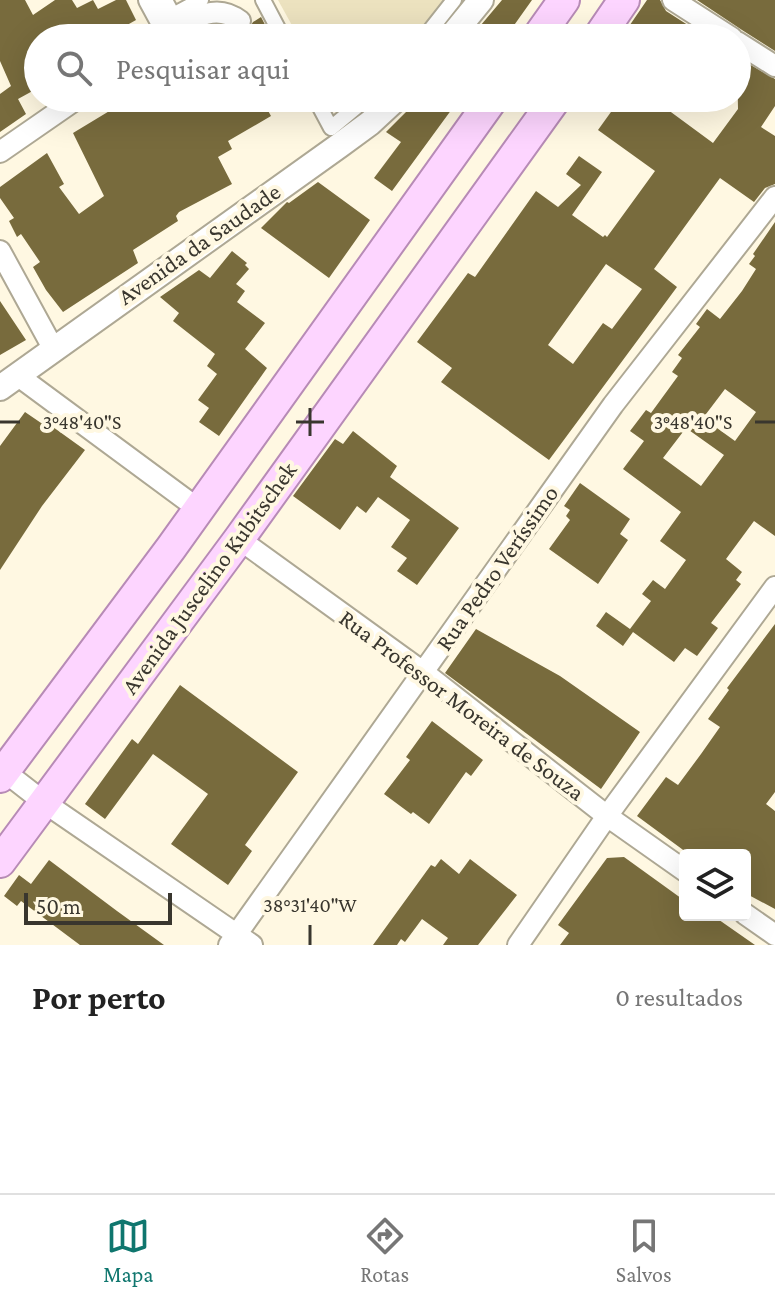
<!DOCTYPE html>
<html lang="pt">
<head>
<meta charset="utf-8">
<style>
	body { margin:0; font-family:"Crimson Pro",serif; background:#f2f2f2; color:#222 }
	.controls { position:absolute; right:24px; bottom:24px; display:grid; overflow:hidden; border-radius:8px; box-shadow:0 8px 32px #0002 }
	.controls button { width:72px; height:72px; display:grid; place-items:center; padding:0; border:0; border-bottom:2px solid #e0e0e0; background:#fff; color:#222; font:40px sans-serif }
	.scale { position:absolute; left:24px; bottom:20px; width:148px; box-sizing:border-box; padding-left:8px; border:4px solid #39362e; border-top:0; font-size:22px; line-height:28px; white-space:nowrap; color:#39362e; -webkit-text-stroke:6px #fff8e2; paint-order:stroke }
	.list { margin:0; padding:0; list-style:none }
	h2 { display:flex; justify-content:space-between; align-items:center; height:104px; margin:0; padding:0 32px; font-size:34px }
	h2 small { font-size:26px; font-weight:400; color:#767676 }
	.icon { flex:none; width:44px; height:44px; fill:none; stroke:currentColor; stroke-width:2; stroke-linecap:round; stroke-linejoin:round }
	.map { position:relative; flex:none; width:775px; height:945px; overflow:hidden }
	.search { position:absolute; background:#fff; box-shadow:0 8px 32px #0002; left:24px; right:24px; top:24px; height:88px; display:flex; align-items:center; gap:20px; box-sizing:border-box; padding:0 28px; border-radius:44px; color:#767676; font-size:30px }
	.sheet { height:248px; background:#fff }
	nav { display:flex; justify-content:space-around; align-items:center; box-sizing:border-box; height:112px; border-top:2px solid #e0e0e0; background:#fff; font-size:22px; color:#767676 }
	nav a { display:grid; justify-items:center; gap:4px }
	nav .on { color:#0f766e }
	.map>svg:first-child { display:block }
	.green { fill:#ece2bf }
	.building { fill:#786b3d; fill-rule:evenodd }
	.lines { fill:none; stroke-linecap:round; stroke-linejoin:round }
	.pedestrian-casing { stroke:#aea894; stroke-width:18 }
	.minor-casing { stroke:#aea894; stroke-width:24 }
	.tertiary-casing { stroke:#aea894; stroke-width:28 }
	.primary-casing { stroke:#b78bb6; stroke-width:34 }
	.pedestrian { stroke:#fff; stroke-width:14 }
	.minor { stroke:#fff; stroke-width:20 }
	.tertiary { stroke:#fff; stroke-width:24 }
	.primary { stroke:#fdd5ff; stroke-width:30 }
	.ticks { fill:none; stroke:#39362e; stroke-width:3 }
	.labels { text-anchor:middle; stroke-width:8; stroke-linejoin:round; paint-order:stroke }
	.street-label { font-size:24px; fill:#39362e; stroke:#fff8e2 }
	.ticks-label { font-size:20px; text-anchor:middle; fill:#39362e; stroke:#fff8e2; stroke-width:8; stroke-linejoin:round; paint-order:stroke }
</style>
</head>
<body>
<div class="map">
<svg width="775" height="945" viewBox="0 0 775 945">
	<rect width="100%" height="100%" fill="#fff8e2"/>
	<path class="green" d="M278,0H444L412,38H299Z"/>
	<path class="building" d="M0,0H25L33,15L55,0H72L77,8L93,0L98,9L116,0H126L136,20L104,38H38V88L18,99L26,114L0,132V94L11,86L0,61Z
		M502,0H532L505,38H470Z
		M647,0H660L666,11L708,38H621Z
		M697,0H775V51L742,30Z
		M261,17L272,38H227L236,33L247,32L253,22Z
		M737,57L775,79V106L761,127L775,136V184L765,188L754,202L720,178L654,269L677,287L549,460L441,382L452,368L417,342L468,273L475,277L536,191L558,207L581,185L566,174L579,156L602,172L572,215L603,237L605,235L607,237L655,171L598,130L621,98H640L656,109L660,104L713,143L738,109ZM606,264L642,289L612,329L603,323L573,364L548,345Z
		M142,98H261L271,116L228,141L232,149L218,157L232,184L179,212L176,216L178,221L133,250L138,263L63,312L46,290L33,267L40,262L21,234L17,237L9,221L14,218L0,198V187L47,153L64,184L59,187L79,214L104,196L73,133L116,107L118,112Z
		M420,98H460L392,191L374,178L401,142L386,132Z
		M318,182L370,220L329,278L261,228L287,202L289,203Z
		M775,222V536L754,521L726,559L742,572L736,580L741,584L711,623L718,628L697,656L685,648L674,662L633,632L623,646L596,626L606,612L630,629L651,601L642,594L653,580L665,589L686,560L660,541L681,512L623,469L644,441L630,431L646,410L651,413L678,376L672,372L682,358L678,355L700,327L696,324L707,309L720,319L742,291L756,269L749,264L755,256L753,254ZM725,389L756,412L735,441L703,418ZM686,428L724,455L701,486L663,458Z
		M232,251L247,263L245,265L249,269L236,284L245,291L237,302L265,323L245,349L267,368L219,436L199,422L209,408L198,400L217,374L207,366L215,354L173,321L179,313L160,297L199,270L210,278Z
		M0,301L26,340L0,355Z
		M25,412L44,425L46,422L85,450L42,506L0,570V446Z
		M353,431L397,466L390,477L459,528L417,585L397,571L407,558L391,547L410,520L378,497L366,513L357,506L340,530L293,496L335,439L343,444Z
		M580,483L630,519L620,534L628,540L598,584L549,549L570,520L566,516L570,510L564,506Z
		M775,624V792L766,804L775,811V909L745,893V855H690L637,816L666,777L678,785L701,754L720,727L708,719L729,690L727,688Z
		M476,629L560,676L640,732L601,789L445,673Z
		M180,685L298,772L245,845L252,851L228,885L171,844L208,794L153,754L105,819L85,804L132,739L138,744Z
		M432,721L483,760L471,776L466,772L429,824L413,812L411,814L384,794L410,760L406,757Z
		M624,857L685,901V915H712L755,945H560L569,933L558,925L607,858Z
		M441,859L459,874L470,859L517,895L478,945H443L448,938L422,919L405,942L401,939L397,945H373L431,865L435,867Z
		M49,860L117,911L164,945H80L21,901L17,906L4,896L19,875L31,884Z"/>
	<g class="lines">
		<g class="pedestrian-casing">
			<path id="pedestrian" d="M165,0L173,15L201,0
				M263,0L283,38
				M424,38L454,0
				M315,98L331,128L367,98"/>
		</g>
		<g class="minor-casing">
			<path id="minor" d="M149,0L168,35
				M673,0L732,38
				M164,38C189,22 213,0 240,21
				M737,42L775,66
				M0,152L78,98
				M0,251L53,348
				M17,375L197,508
				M239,539L423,672L607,816L685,871
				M0,768L45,803L252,945
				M745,914L775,935
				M229,945L613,405L775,197
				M518,945L607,816L775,587"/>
		</g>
		<g class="tertiary-casing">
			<path id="tertiary" d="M450,38L481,0
				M0,388L340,145L370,123L397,98"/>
		</g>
		<g class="primary-casing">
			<path id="primary" d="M537,38L564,0
				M598,38L624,0
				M0,777L171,548L493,98
				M0,862L239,539L556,98"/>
		</g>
		<use href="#pedestrian" class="pedestrian"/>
		<use href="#minor" class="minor"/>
		<use href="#tertiary" class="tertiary"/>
		<use href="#primary" class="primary"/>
	</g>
	<path class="ticks" d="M310,408V436M0,422H20M296,422H324M755,422H775M310,925V945"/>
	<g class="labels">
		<g class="street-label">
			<text transform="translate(199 244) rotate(-35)" y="8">Avenida da Saudade</text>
			<text transform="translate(497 568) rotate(-55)" y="8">Rua Pedro Veríssimo</text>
			<text transform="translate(209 578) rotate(-54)" y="8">Avenida Juscelino Kubitschek</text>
			<text transform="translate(462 705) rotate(37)" y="8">Rua Professor Moreira de Souza</text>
		</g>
	</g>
	<g class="ticks-label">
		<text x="82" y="429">3°48'40"S</text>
		<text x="693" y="429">3°48'40"S</text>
		<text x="310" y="912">38°31'40"W</text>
	</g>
</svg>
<div class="controls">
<button><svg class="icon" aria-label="layers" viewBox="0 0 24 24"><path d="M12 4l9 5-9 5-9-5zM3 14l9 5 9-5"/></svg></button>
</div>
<div class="scale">50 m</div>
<div class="search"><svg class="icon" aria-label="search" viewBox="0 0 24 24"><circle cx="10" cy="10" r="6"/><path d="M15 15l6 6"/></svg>Pesquisar aqui</div>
</div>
<section class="sheet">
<h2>Por perto<small>0 resultados</small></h2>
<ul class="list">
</ul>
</section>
<nav>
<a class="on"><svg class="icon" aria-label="map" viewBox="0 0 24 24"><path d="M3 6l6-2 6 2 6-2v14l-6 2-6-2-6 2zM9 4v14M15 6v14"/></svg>Mapa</a>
<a><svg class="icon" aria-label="directions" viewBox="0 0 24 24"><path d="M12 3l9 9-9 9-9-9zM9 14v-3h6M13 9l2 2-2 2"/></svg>Rotas</a>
<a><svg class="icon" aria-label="saved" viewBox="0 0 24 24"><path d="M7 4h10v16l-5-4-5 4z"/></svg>Salvos</a>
</nav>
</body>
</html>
